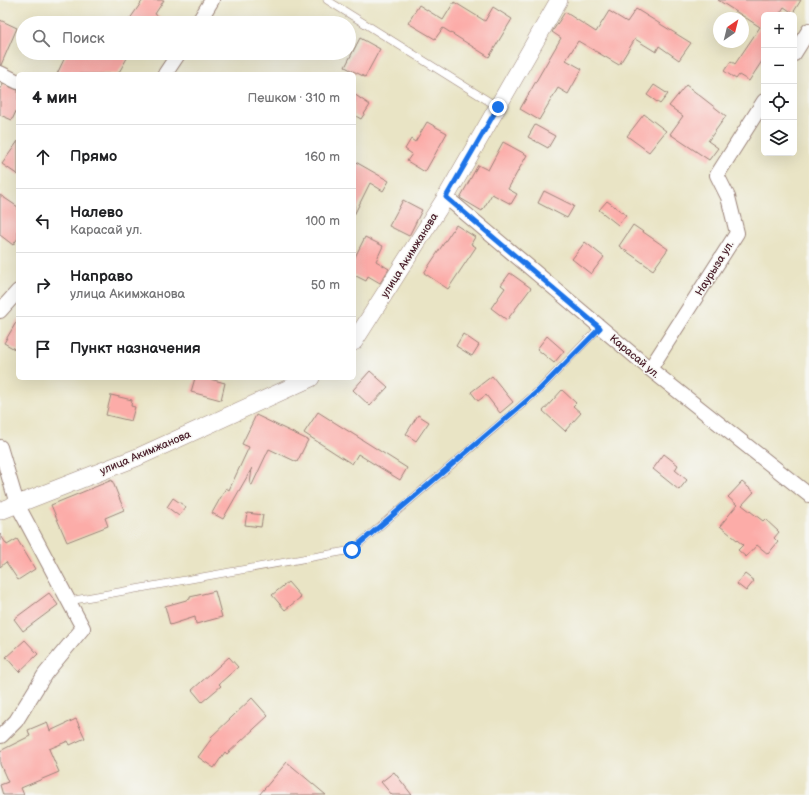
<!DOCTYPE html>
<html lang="ru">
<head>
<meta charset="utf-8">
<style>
	body { margin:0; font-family:"Balsamiq Sans",sans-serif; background:#f2f2f2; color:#202124 }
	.controls { position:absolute; right:12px; top:12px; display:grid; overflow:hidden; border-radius:6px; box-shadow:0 4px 16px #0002 }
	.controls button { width:36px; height:36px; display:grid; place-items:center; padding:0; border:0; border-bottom:1px solid #e0e0e0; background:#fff; color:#202124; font:20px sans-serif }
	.compass { position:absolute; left:713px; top:12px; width:36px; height:36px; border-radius:50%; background:#fff; box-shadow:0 4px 16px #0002; rotate:35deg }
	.stop { position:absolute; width:12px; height:12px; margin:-9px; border:3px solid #1a73e8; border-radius:50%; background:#fff }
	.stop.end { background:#1a73e8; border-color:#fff; box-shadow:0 1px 4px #0008 }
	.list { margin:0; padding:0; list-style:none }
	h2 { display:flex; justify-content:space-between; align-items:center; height:52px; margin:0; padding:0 16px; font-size:17px }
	h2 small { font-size:13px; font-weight:400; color:#757577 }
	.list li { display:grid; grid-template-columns:26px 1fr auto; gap:12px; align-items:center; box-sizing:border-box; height:64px; padding:0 16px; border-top:1px solid #e0e0e0 }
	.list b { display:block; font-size:15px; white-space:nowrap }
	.list p { margin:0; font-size:13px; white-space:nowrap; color:#757577 }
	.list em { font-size:13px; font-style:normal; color:#757577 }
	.icon { flex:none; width:22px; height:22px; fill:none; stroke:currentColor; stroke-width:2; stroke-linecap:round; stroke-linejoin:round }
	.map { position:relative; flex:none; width:809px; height:795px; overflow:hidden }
	.search { position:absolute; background:#fff; box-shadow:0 4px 16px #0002; left:16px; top:16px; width:340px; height:44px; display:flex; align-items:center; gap:10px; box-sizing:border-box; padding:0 14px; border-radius:22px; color:#757577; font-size:15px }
	.panel { position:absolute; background:#fff; box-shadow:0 4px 16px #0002; left:16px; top:72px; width:340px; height:308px; border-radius:6px }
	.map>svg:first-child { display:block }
	.building { fill:#fcaca8 }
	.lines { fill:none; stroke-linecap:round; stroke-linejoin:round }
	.service-casing { stroke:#9a8278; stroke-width:8 }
	.minor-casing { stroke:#9a8278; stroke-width:16 }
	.tertiary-casing { stroke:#9a8278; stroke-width:18 }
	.service { stroke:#fff; stroke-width:7 }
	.minor { stroke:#fff; stroke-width:14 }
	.tertiary { stroke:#fff; stroke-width:17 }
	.route { stroke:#1a73e8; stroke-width:5 }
	.labels { text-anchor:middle; stroke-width:3; stroke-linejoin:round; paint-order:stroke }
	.street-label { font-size:11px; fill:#4a1f2b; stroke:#f6f6f2 }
</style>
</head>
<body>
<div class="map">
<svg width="809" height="795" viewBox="0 0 809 795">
	<rect width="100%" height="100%" fill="#f6f6f2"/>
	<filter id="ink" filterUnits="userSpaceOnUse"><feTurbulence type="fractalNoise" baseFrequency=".025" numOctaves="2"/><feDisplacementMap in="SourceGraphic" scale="8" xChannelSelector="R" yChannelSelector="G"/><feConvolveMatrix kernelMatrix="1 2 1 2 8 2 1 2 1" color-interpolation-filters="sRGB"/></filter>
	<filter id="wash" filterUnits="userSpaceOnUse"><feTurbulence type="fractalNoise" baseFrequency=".012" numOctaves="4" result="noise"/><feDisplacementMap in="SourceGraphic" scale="16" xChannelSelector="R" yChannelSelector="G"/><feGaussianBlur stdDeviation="0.9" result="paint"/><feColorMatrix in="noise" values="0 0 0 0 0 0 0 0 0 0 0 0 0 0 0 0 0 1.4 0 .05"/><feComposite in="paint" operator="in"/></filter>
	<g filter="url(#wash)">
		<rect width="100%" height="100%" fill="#e9e4c5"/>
		<g id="blocks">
			<path class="building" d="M143,0H164L155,14L168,23H127Z
				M718,0H801L793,13L784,7L779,15H764V58L749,81L739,75L736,79L724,71L731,61L735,64L760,27Z
				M454,2L485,21L493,7L512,19L489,57L443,28L435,39L408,23L419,5L443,20Z
				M636,9L691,43L679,60L659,46L656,52L635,39L619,65L578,41L566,60L582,69L568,94L558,88L539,120L520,109L561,38L552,32L565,12L596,32L609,11L627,22Z
				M0,20L17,28L1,65H0Z
				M360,38L380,49L365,77L345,67Z
				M67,53H130L118,74H57Z
				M3,84L18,90V107L12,120L0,115V91Z
				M654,85L668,94L660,104L647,95Z
				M686,85L726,116L708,141L718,148L709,160L670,134L683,116L669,106Z
				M354,94L370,105L361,119L354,115Z
				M644,114L666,131L649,152L627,136Z
				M427,122L447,133L425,172L407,161L412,154L405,149L411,139L415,142Z
				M535,125L555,136L548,148L528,137Z
				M18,141V175L2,164Z
				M503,142L527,155L508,189L517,194L511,204L492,194L482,211L460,198L478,165L488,170Z
				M354,161L389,181L383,191L370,183L354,215Z
				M544,191L574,206L567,218L538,203Z
				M0,195L18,207V238L13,245L0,235Z
				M403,200L422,210L409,236L389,226Z
				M607,201L626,215L618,225L599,210Z
				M456,225L475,237L471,244L476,247L448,289L424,273Z
				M633,225L668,249L653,270L619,246Z
				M365,237L383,246L376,261L389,269L380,283L368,276L366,281L354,275V259Z
				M585,242L604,257L591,274L572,259Z
				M510,273L531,288L507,320L491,308L505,288L501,285Z
				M18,319V351L4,343Z
				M463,334L479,345L472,356L456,346Z
				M547,336L564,351L554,363L537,349Z
				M370,371L388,387L370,406L353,390Z
				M492,376L513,402L500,413L486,395L478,401L471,392Z
				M195,378H206L225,383L221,400L191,392Z
				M562,390L576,403L573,406L581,413L565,431L543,411Z
				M111,395L132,400L131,406L135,407L131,421L106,415Z
				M318,412L407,468L400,480L358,454L352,464L304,433Z
				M256,415L308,440L297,462L269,449L252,485L250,484L252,468L223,519L212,513L226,488L229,490L249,447L242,444Z
				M418,415L429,422L416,441L406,434Z
				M664,454L678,465L675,470L687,480L679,490L653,469Z
				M112,480L124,510L105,518L108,526L67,542L51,505Z
				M742,482L754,492L742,505L763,521L765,519L779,532L774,538L778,542L768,554L757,545L746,557L738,550L743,545L720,526L737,505L728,497Z
				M173,498L186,507L179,516L167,507Z
				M247,513L263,515L261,527L245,525Z
				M0,534L7,545L17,539L35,569L18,580L6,562L0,567Z
				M745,574L754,581L746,591L737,584Z
				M288,582L301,597L285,610L272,595Z
				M215,591L222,617L196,624L195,617L170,625L165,606L190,599V597Z
				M49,593L58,605L23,631L14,619Z
				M25,640L38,654L19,672L6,657Z
				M229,657L238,667L219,684L221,686L202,702L192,690Z
				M252,698L268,716L227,754L225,752L214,768L198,757L212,738L211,737Z
				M76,719L85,738L70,745L68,741L49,749L59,772L21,788L24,795H3L0,785L8,782L0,764V751L30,736L28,730L47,722L50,731Z
				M287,762L326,795H259Z
				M394,772L412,795H392L381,782Z"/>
		</g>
	</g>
	<g filter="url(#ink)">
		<use href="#blocks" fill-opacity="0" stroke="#9a8278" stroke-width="1"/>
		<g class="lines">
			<g class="service-casing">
				<path id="service" d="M327,0L498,107
					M69,601L352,550L538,391L600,327"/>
			</g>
			<g class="minor-casing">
				<path id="minor" d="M198,23L212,0
					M794,54L809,30
					M0,73L18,82
					M165,74L179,53
					M446,197L650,369L809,495
					M0,311L18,291
					M650,369L737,233L728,197L717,175L764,101
					M0,447L17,504L83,628L45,674L16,721L1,736"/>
			</g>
			<g class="tertiary-casing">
				<path id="tertiary" d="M354,342L446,197L559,0
					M0,511L138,457L311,378"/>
			</g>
			<use href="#service" class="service"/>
			<use href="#minor" class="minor"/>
			<use href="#tertiary" class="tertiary"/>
		</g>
	</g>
	<g class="lines" filter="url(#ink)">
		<path class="route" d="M352,550L538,391L600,328L446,197L498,107"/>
	</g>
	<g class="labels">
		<g class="street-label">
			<text transform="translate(409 255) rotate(-58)" y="4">улица Акимжанова</text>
			<text transform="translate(714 268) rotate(-58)" y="4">Наурыза ул.</text>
			<text transform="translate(635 356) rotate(40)" y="4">Карасай ул.</text>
			<text transform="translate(145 452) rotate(-23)" y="4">улица Акимжанова</text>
		</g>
	</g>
</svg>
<div class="controls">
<button>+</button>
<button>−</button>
<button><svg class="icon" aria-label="locate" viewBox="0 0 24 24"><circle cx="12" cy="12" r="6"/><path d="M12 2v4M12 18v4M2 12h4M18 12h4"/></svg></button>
<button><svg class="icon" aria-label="layers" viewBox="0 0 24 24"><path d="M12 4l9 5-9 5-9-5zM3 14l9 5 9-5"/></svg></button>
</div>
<svg class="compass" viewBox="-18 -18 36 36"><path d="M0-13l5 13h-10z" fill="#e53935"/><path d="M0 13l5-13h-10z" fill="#757577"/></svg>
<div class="stop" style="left:352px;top:550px"></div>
<div class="stop end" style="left:498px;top:107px"></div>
<div class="search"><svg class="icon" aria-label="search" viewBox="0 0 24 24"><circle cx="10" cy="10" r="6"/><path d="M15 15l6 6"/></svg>Поиск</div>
<section class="panel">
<h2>4 мин<small>Пешком · 310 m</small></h2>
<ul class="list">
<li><svg class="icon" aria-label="ahead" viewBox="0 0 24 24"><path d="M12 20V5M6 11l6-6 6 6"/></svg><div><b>Прямо</b></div><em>160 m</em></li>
<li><svg class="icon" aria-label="left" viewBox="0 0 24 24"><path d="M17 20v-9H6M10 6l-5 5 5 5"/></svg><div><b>Налево</b><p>Карасай ул.</p></div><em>100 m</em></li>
<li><svg class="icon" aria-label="right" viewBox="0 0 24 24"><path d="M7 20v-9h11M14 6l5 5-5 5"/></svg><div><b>Направо</b><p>улица Акимжанова</p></div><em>50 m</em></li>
<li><svg class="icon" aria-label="arrive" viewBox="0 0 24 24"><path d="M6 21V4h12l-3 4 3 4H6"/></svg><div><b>Пункт назначения</b></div></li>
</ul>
</section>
</div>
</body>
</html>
